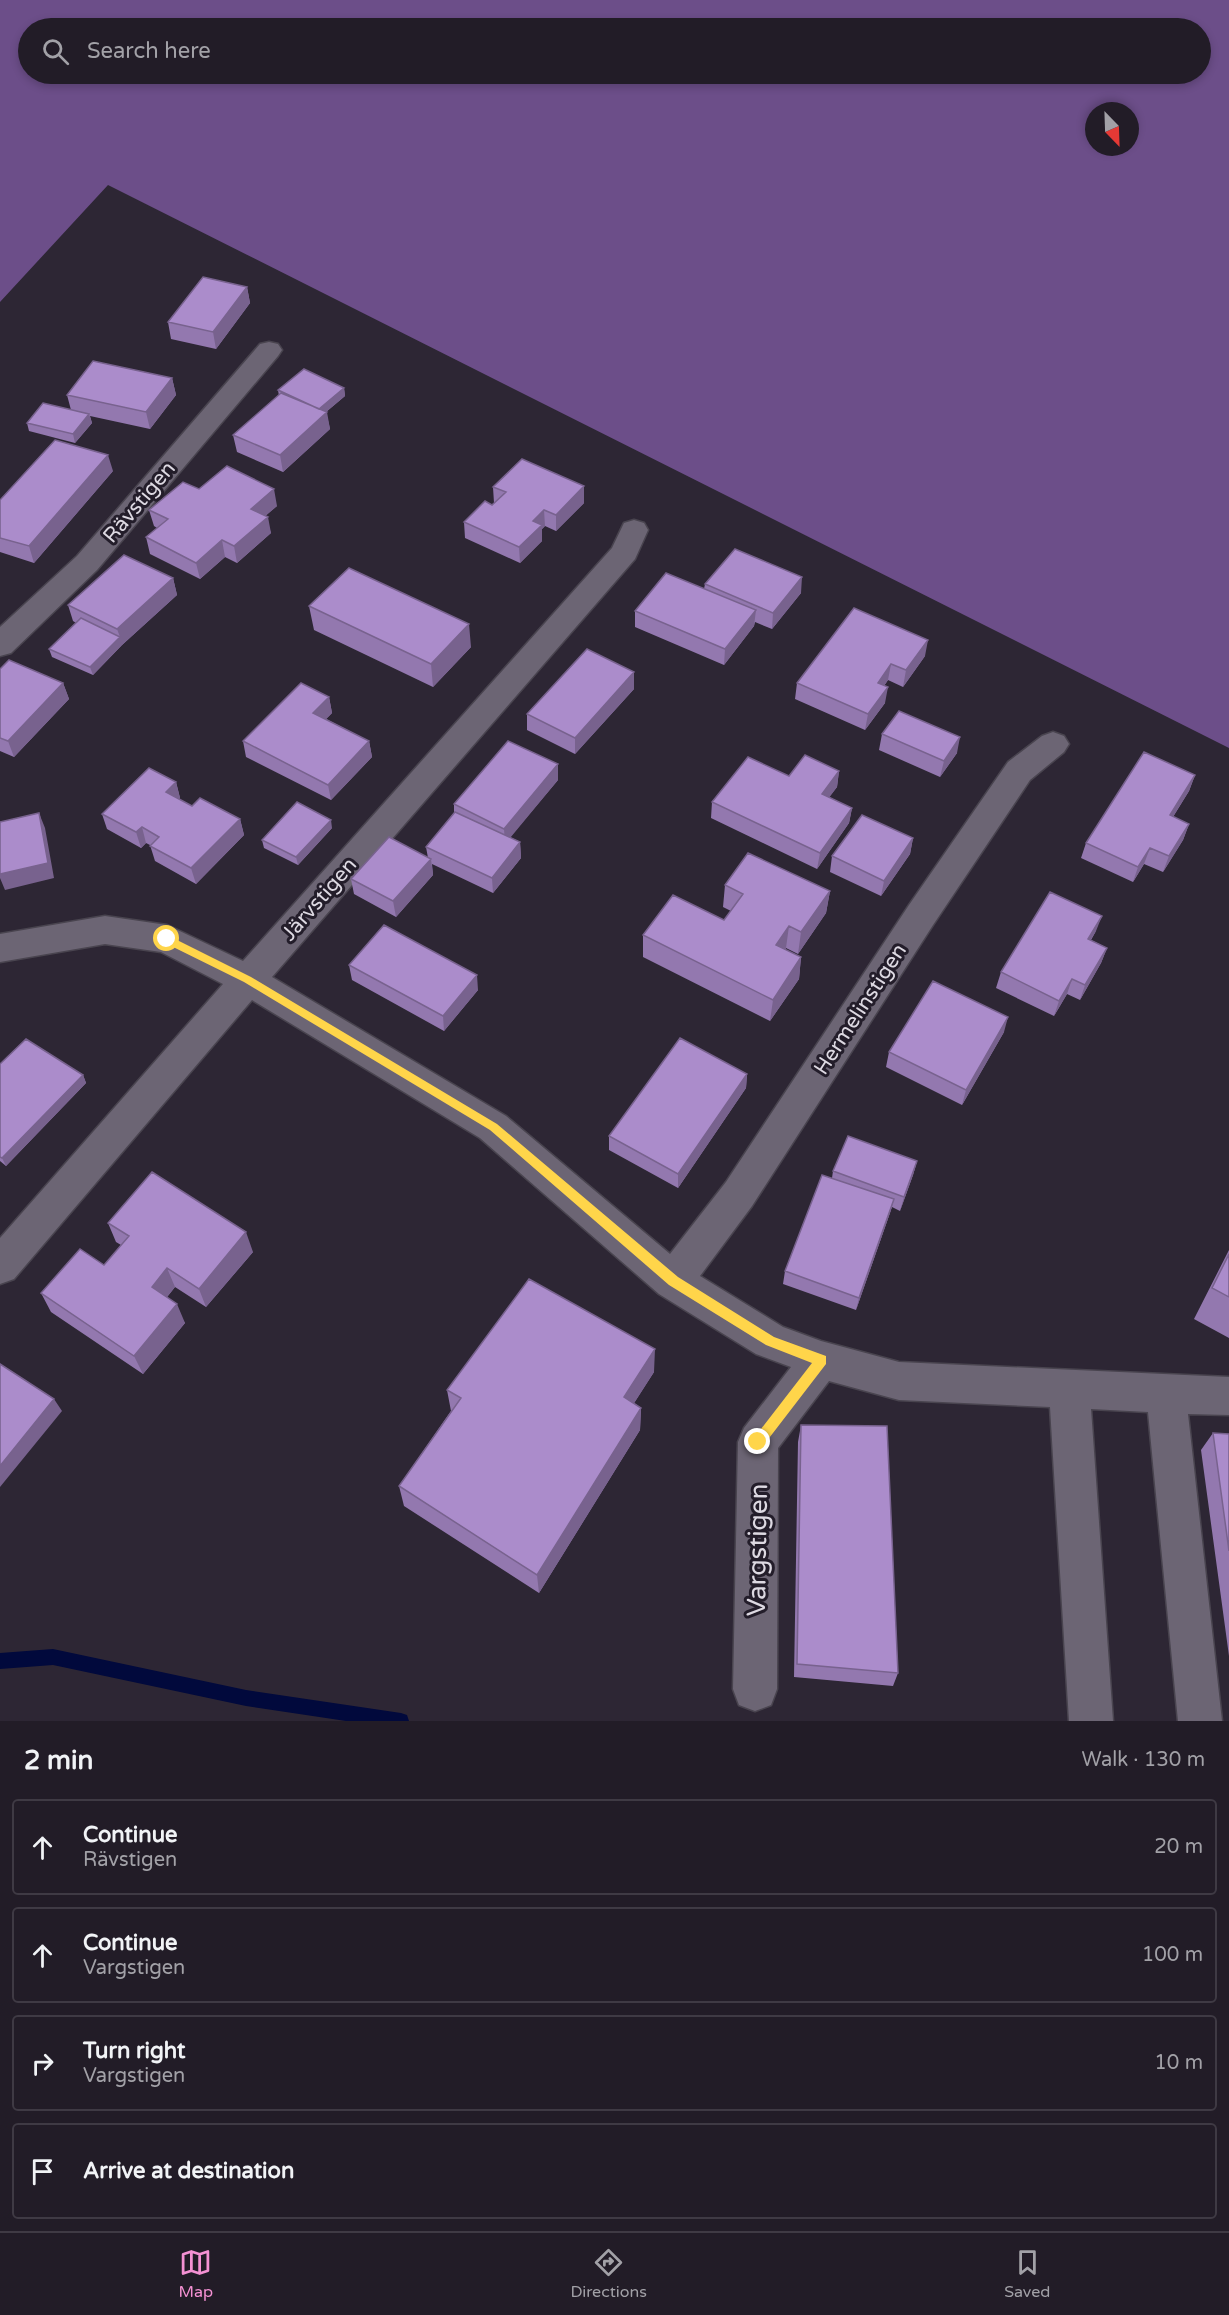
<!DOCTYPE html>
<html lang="en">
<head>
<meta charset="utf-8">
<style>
	body { margin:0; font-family:"Varela Round",sans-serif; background:#2a252f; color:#f1f3f6 }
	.compass { position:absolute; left:1085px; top:102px; width:54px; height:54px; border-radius:50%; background:#221c27; box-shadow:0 3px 9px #0003; rotate:157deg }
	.stop { position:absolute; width:18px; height:18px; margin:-14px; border:4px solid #ffd54a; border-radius:50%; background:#fff }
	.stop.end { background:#ffd54a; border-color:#fff; box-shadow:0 2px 6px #0008 }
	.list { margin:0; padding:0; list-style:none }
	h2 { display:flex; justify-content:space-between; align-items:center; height:78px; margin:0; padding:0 24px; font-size:26px }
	h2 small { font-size:20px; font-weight:400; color:#a2a1a7 }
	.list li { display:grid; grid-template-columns:39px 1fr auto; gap:18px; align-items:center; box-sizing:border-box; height:96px; margin:0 12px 12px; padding:0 12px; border:2px solid #3f3a44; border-radius:6px }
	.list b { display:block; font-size:22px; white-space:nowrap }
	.list p { margin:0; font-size:20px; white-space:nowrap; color:#a2a1a7 }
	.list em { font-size:20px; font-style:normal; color:#a2a1a7 }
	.icon { flex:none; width:33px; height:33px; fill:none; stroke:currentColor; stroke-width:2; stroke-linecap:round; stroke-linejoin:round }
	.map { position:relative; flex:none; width:1229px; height:1721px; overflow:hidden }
	.search { position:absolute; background:#221c27; box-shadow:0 3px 9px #0003; left:18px; right:18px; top:18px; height:66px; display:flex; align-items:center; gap:15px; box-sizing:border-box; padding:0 21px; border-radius:33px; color:#a2a1a7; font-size:22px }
	.sheet { height:510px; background:#221c27 }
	nav { display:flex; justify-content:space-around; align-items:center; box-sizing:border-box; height:84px; border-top:2px solid #3f3a44; background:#221c27; font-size:16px; color:#a2a1a7 }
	nav a { display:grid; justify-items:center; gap:3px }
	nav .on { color:#f491d3 }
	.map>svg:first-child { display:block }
	.forest { fill:#6c4e89; fill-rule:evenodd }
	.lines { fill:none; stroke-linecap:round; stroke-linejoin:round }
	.stream { fill:#01093c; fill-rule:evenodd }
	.minor-casing { stroke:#49444f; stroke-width:3 }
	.minor { fill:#6c6574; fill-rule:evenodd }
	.wall { fill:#9378af }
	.shaded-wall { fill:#78628e }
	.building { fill:#ab8ccb; stroke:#78628e; stroke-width:1.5 }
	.route { fill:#ffd54a }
	.labels { text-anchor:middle; stroke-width:6; stroke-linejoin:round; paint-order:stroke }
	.street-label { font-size:21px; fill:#ddd9e2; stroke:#231d2a }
	.near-street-label { font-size:26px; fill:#ddd9e2; stroke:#231d2a }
</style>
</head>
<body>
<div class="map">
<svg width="1229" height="1721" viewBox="0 0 1229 1721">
	<rect width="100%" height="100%" fill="#2d2634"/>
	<path class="forest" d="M0,0H1229V748L108,185L0,302ZM28,28H1200V74H28ZM1094,111H1130V147H1094Z"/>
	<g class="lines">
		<path class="stream" d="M53,1649L246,1690L401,1713L407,1715L409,1721H346L246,1706L53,1665L0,1669V1653Z"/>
		<g class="minor-casing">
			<path id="minor" d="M269,342L278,344L282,350L278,356L97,570L11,653L0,656V627L77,556L260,344Z
				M634,520L644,523L648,530L635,559L272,977L506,1116L670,1254L726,1182L909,905L1008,762L1042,736L1053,732L1064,736L1069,744L1064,752L1030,780L933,925L752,1206L700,1276L783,1327L821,1341L899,1362L1229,1377V1415L1188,1414L1222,1721H1178L1148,1412L1091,1409L1113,1721H1069L1050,1407L899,1400L829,1381L778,1448L777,1689L771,1705L755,1711L739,1705L733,1689L738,1442L744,1428L791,1367L756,1354L659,1294L480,1138L252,1000L14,1279L0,1284V1238L223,984L161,952L105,944L0,962V934L105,916L167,925L243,961L612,548L624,523Z"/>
		</g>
		<use href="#minor" class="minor"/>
	</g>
	<path class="wall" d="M247,287L250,303L216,349L171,339L168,322Z
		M172,378L176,395L150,429L90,416L92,423L75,443L29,431L27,423L71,410L67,395Z
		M344,388L345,396L326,412L330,429L283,472L237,452L233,435L279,396L278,390Z
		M113,471L34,563L0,552V500Z
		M584,486V503L556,531L545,526L542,529V541L520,563L465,538L464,522L494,503L493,487Z
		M199,489L277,506L265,516L271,533L237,563L225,557L200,579L150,554L146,537L157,528L154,526L149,510Z
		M173,578L177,595L122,645L93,675L52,657L49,649L76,623L73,621L68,605Z
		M705,584L801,593L772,629L755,622L754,626L724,665L635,627V611L704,589Z
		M309,606L471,647L433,687L314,630Z
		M925,656L903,687L888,680L884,686L885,703L865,730L795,699L797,683Z
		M0,669L63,683L69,699L14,757L0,751Z
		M634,672V689L575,754L527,730V714Z
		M329,697L332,713L326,719L369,741L372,757L331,800L246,757L243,741Z
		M882,734L957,753L940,777L879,750Z
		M839,771L837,787L829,797L852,808L849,823L817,869L711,818L712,802L789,776Z
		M1195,775L1189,791L1173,817L1189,824L1183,840L1163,872L1144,864L1133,882L1081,858L1086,843Z
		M558,780L510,837L520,842L521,858L493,893L432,864L433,875L396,917L354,894L351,879L428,858L426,847L454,813V804Z
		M176,782L180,798L179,799L192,806L240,819L244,835L196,884L155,861L150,845L146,843L141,848L107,829L102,814Z
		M332,828L298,865L264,848L262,840Z
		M913,838L910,854L881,896L830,872L832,856Z
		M725,885L830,891L826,913L798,954L786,948L785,950L801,957L799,979L770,1021L643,957V935L724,920L731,911L723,907Z
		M1096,931L1091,940L1107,948L1101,963L1080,1000L1067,994L1054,1016L996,988L1001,972Z
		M349,965L478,990L444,1031L352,980Z
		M1004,1032L962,1105L886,1067L889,1052Z
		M0,1064L83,1075L86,1083L6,1166L0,1161Z
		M747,1074L746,1088L678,1188L609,1150V1136Z
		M917,1161L913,1175L900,1211L892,1207L856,1310L783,1284L785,1271L832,1178L833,1171Z
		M108,1223L253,1252L206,1307L175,1287L167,1297L185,1323L143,1374L51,1312L41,1293L104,1265L121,1245L116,1242Z
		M1229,1250V1338L1194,1319Z
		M654,1372L634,1403L641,1408L640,1430L539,1593L404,1506L399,1486L451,1411L447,1390Z
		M801,1425L898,1673L893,1686L794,1677L798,1442Z
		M1213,1433L1229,1434V1656L1201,1450Z"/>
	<path class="shaded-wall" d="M247,287L250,303L216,349L213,332Z
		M172,378L176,395L150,429L146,412Z
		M344,388L345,396L320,417L319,409Z
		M327,412L330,429L283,472L280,455Z
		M89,414L92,423L75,443L73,434Z
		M108,455L113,471L34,563L29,546Z
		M584,486V503L556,531V515Z
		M274,489L277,506L255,525L251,509Z
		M544,510L545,526L542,529V541L520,563L519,547L533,521Z
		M268,517L271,533L237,563L234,546Z
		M222,540L225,557L200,579L196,563Z
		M802,577L801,593L772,629L773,613Z
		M173,578L177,595L122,645L93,675L90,667L120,637L117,629Z
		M756,610L754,626L724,665L725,649Z
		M469,624L471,647L433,687L431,664Z
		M928,640L925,656L903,687L906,670Z
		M891,664L888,680L875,699L878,683Z
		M634,672V689L575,754V738Z
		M63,683L69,699L14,757L8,741Z
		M888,687L885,703L865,730L868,714Z
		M329,697L332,713L316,729L313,713Z
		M960,737L957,753L940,777L944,761Z
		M369,741L372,757L331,800L328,785Z
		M558,764V780L505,844L504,829Z
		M839,771L837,787L820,810L822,794Z
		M1195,775L1189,791L1164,831L1170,815Z
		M176,782L180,798L171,808L166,792Z
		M852,808L849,823L817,869L820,853Z
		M39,813L45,828L54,878L5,890L0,878V874Z
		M240,819L244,835L196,884L191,868Z
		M331,820L332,828L298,865L296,857Z
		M1189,824L1183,840L1163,872L1169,856Z
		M142,827L146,843L141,848L136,832Z
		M913,838L910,854L881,896L884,881Z
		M520,842L521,858L493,893L492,878Z
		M1150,848L1144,864L1133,882L1138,867Z
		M431,859L433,875L396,917L393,901Z
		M830,891L826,913L798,954L801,932Z
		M1102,916L1096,931L1082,954L1088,939Z
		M789,926L786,948L773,967L776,945Z
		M1107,948L1101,963L1080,1000L1085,985Z
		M801,957L799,979L770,1021L773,1000Z
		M477,975L478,990L444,1031L443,1016Z
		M1072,979L1067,994L1054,1016L1059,1001Z
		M1008,1017L1004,1032L962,1105L966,1090Z
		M747,1074L746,1088L678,1188V1174Z
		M83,1075L86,1083L6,1166L2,1158Z
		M917,1161L913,1175L900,1211L904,1197Z
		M894,1199L890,1213L856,1310L859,1298Z
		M246,1232L253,1252L206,1307L199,1289Z
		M167,1268L175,1287L160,1306L152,1287Z
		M177,1304L185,1323L143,1374L134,1356Z
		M655,1349L654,1372L624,1419V1397Z
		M54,1399L62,1411L0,1487V1466Z
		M641,1408L640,1430L539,1593L537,1575Z"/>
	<path class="building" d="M203,277L247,287L213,332L168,322Z
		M93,361L172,378L146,412L67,395Z
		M304,369L344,388L319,409L278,390Z
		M281,393L327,412L280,455L233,435Z
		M43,403L89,414L73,434L27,423Z
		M55,440L108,455L29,546L0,538V500Z
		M522,459L584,486L556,515L544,510L533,521L542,525L519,547L464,522L485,501L492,505L506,492L493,487Z
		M227,466L274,489L251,509L268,517L234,546L222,540L196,563L146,537L168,519L149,510L183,482L199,489Z
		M735,549L802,577L773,613L705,584Z
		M124,555L173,578L117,629L68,605Z
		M349,568L469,624L431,664L309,606Z
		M666,573L756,610L725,649L635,611Z
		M854,608L928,640L906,670L891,664L878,683L888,687L868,714L797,683Z
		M81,618L120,637L90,667L49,649Z
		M587,649L634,672L575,738L527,714Z
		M9,660L63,683L8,741L0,738V669Z
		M301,683L329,697L313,713L369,741L328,785L243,741Z
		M899,711L960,737L944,761L882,734Z
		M508,741L558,764L504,829L454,804Z
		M1144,752L1195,775L1170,815L1189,824L1169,856L1150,848L1138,867L1086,843Z
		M805,755L839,771L822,794L852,808L820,853L712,802L748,757L789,776Z
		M149,768L176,782L166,792L192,806L200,798L240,819L191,868L150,846L159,837L142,827L136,832L102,814Z
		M297,802L331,820L296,857L262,840Z
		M455,812L520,842L492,878L426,847Z
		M39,813L48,863L0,874V822Z
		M862,815L913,838L884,881L832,856Z
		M389,837L431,859L393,901L351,879Z
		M748,853L830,891L801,932L789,926L776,945L801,957L773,1000L643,935L673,895L724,920L743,894L725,885Z
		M1050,892L1102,916L1088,939L1107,948L1085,985L1072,979L1059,1001L1001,972Z
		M384,925L477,975L443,1016L349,965Z
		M933,981L1008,1017L966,1090L889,1052Z
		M680,1038L747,1074L678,1174L609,1136Z
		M26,1039L83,1075L2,1158L0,1157V1064Z
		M848,1136L917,1161L904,1197L833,1171Z
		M152,1172L246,1232L199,1289L167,1268L152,1287L177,1304L134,1356L41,1293L80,1249L104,1265L129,1236L108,1223Z
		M822,1175L894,1199L859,1298L785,1271Z
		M1229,1254V1297L1212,1288Z
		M529,1279L655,1349L624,1397L641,1408L537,1575L399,1486L461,1398L447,1390Z
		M0,1364L54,1399L0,1466Z
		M801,1425L887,1426L898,1673L797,1664Z
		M1213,1433L1229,1434V1551Z"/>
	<path class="route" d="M167,935L251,977L497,1124L678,1277L774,1337L826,1356V1364L763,1446H754V1438L812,1363L766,1345L669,1285L490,1130L244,982L163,942V936Z"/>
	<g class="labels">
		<g class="street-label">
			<text transform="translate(139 502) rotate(-50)" y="7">Rävstigen</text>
			<text transform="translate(319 899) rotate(-49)" y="7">Järvstigen</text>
			<text transform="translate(860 1009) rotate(-57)" y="7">Hermelinstigen</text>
		</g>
		<g class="near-street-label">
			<text transform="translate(757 1550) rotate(-89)" y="9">Vargstigen</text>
		</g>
	</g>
</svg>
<svg class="compass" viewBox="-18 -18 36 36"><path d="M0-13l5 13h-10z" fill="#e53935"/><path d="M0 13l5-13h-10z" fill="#a2a1a7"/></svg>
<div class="stop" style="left:167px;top:939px"></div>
<div class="stop end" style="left:758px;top:1442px"></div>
<div class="search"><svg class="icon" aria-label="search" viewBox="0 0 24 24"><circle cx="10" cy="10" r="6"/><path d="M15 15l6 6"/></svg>Search here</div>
</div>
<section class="sheet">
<h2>2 min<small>Walk · 130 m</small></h2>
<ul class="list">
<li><svg class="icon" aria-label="ahead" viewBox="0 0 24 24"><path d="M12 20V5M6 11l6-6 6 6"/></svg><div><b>Continue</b><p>Rävstigen</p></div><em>20 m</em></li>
<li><svg class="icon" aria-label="ahead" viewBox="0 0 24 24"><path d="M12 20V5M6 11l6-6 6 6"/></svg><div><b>Continue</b><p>Vargstigen</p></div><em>100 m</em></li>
<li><svg class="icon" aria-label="right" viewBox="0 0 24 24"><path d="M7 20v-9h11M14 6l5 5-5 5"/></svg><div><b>Turn right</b><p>Vargstigen</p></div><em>10 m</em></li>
<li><svg class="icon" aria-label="arrive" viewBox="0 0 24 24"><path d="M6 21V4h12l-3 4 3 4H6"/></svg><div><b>Arrive at destination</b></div></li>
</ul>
</section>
<nav>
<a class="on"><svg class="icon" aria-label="map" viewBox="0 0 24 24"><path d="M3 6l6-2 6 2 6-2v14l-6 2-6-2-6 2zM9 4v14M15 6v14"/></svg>Map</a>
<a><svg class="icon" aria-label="directions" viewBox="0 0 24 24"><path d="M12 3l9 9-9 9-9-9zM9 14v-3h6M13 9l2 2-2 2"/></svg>Directions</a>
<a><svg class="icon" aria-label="saved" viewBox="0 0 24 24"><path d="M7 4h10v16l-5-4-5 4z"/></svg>Saved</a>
</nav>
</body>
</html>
